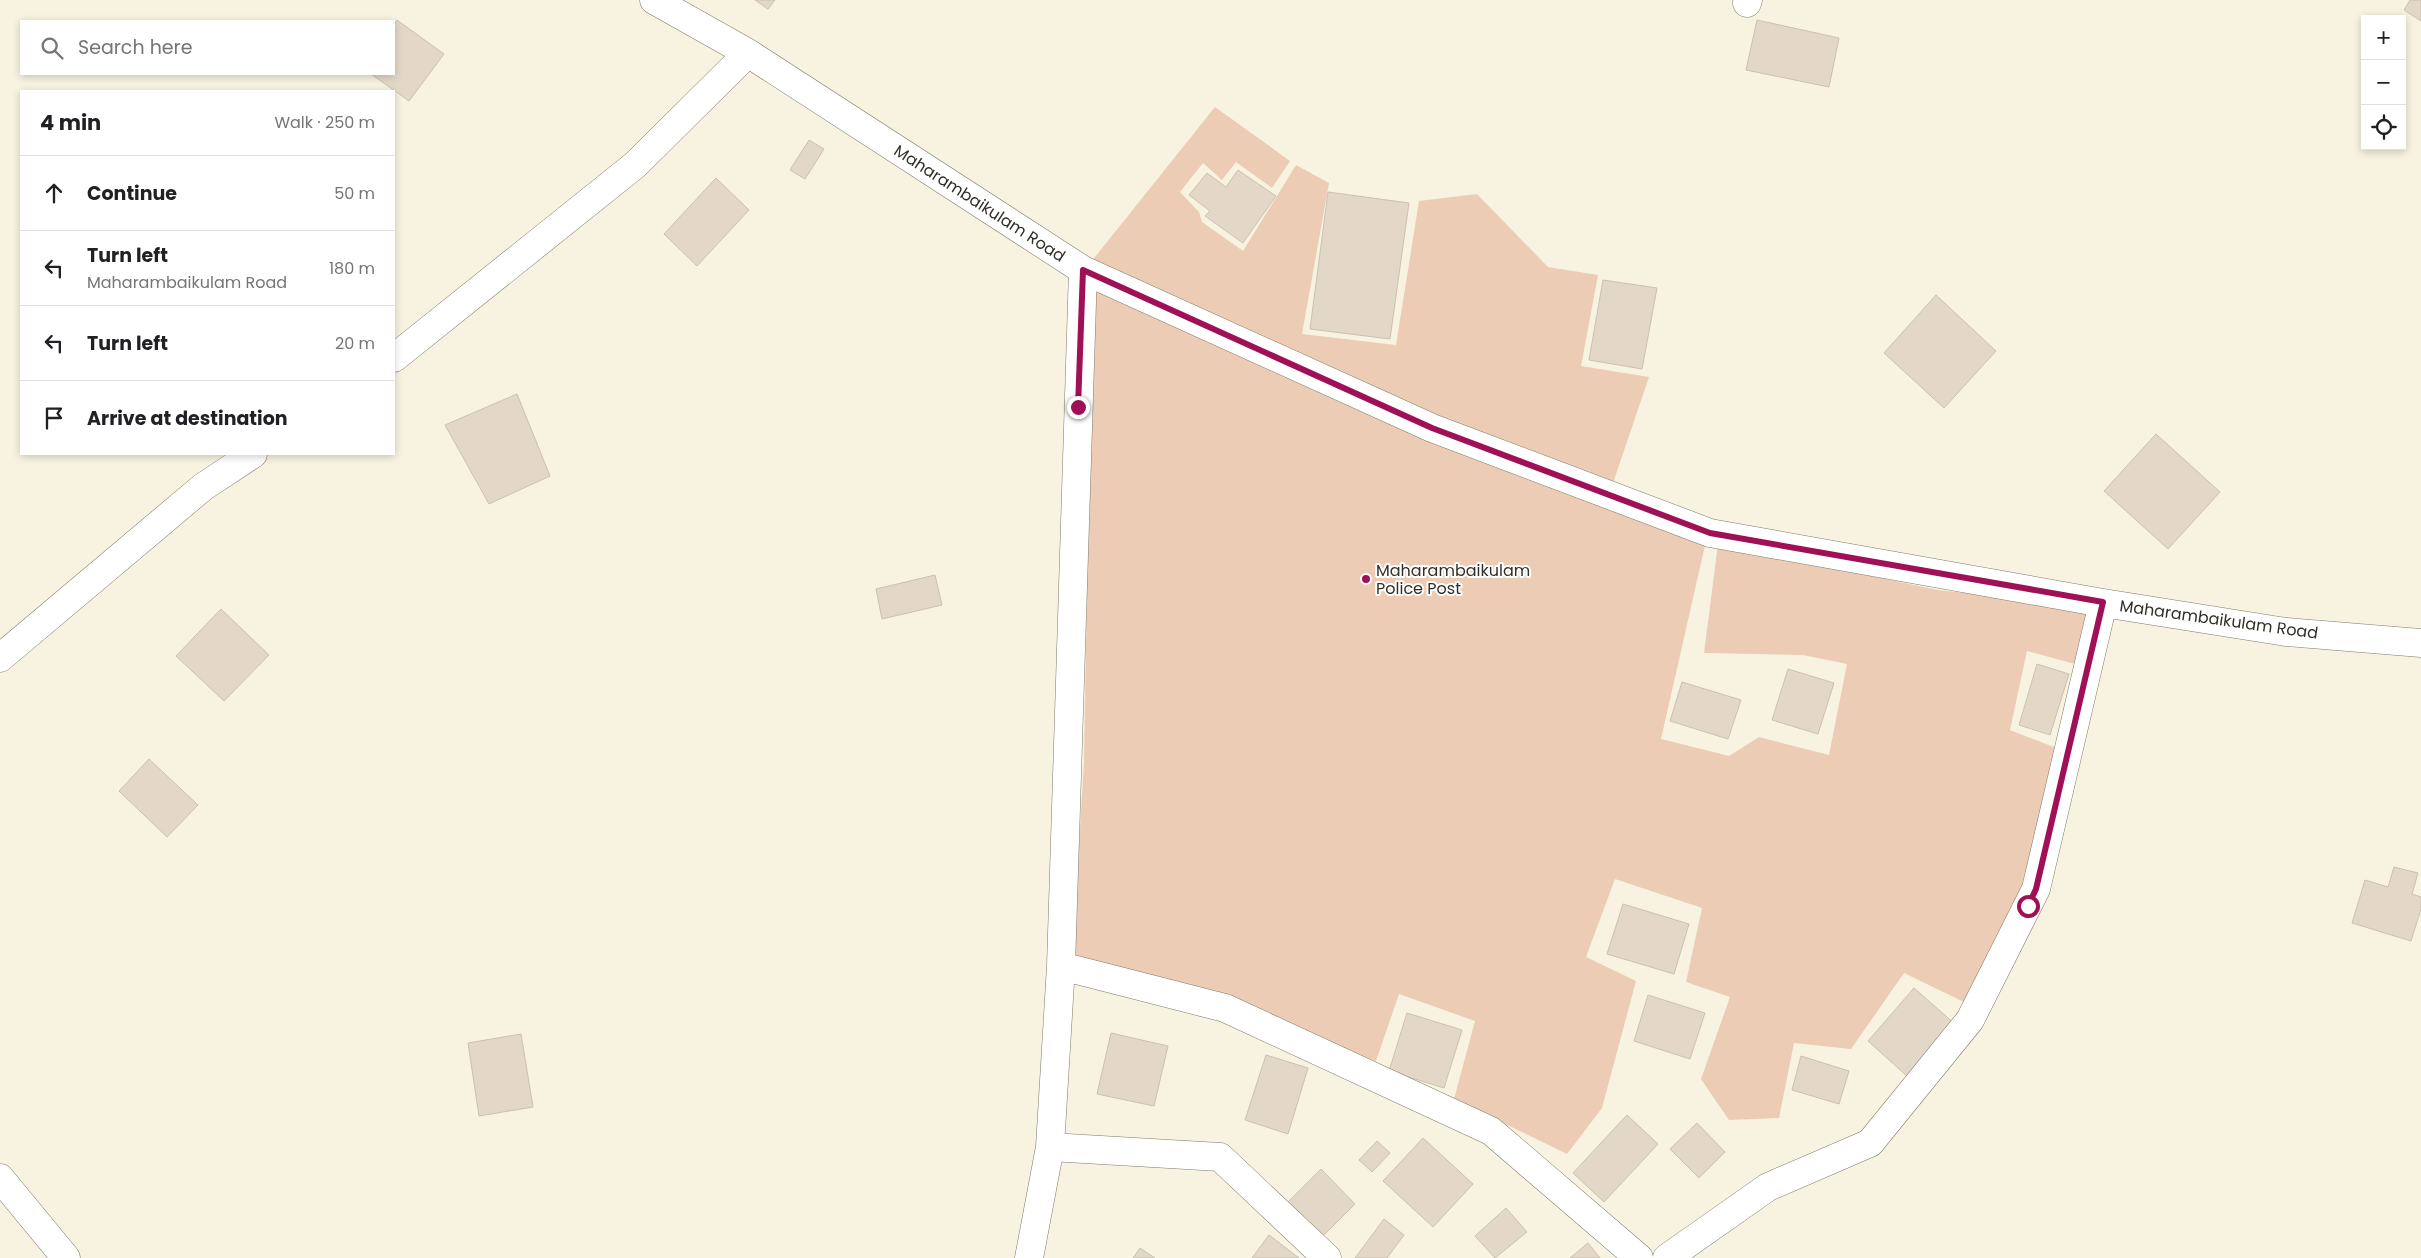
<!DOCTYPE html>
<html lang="en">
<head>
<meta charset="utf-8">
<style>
	body { margin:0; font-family:Poppins,sans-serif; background:#f6f6f6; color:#202124 }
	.controls { position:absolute; right:15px; top:15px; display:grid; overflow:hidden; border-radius:0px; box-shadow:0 2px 8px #0003 }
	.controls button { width:45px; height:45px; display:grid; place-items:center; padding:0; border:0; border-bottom:1px solid #e0e0e0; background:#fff; color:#202124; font:25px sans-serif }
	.stop { position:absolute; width:15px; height:15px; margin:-11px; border:4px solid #a01057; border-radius:50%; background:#fff }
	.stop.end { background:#a01057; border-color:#fff; box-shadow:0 1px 5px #0008 }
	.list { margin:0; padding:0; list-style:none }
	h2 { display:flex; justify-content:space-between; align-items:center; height:65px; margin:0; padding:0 20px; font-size:21px }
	h2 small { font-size:16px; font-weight:400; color:#757577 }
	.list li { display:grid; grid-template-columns:32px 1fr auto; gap:15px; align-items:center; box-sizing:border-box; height:75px; padding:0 20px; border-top:1px solid #e0e0e0 }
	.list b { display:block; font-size:19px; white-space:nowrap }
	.list p { margin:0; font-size:16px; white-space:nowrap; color:#757577 }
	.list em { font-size:16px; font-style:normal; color:#757577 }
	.icon { flex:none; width:28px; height:28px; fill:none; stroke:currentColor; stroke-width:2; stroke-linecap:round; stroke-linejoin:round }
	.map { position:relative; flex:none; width:2421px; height:1258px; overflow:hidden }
	.search { position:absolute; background:#fff; box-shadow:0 2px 8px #0003; left:20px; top:20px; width:375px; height:55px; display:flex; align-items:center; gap:12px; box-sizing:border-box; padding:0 18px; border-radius:0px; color:#757577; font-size:19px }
	.panel { position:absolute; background:#fff; box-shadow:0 2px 8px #0003; left:20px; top:90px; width:375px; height:365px; border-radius:0px }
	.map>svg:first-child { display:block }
	.green { fill:#ecccb4 }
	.building { fill:#e3d8c7; stroke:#cbc1b0 }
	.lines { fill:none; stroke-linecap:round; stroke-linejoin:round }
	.street-casing { stroke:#7e7b6a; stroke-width:29 }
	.street { stroke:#fff; stroke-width:28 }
	.route { stroke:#a01057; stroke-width:6 }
	.poi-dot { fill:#a01057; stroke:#fff; stroke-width:2 }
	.labels { text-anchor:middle; stroke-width:4; stroke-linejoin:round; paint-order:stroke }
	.street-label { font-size:16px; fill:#302f27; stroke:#fff }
	.poi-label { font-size:16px; fill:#302f27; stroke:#fff; text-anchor:start }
</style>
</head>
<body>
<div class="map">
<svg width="2421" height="1258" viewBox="0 0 2421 1258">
	<rect width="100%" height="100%" fill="#f7f3e0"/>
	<path class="green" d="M1215,107L1290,161L1272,188L1236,162L1222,180L1203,163L1180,192L1199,212L1202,222L1243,251L1296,165L1329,183L1302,334L1396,345L1419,201L1477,194L1548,267L1598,275L1581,366L1649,377L1612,486L1433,422L1091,262Z
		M1092,284L1706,541L1661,739L1729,756L1759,737L1829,755L1847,664L1803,655L1704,653L1718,544L1938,590L2095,608L2082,666L2027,651L2010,730L2056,748L2025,883L1964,1002L1904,973L1851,1049L1794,1043L1779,1118L1729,1120L1701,1079L1730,997L1686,982L1702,908L1615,879L1586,957L1636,981L1602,1108L1567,1154L1454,1099L1475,1021L1399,994L1376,1061L1293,1028L1072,960L1084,762Z"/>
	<path class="building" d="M755,0H775L768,9Z
		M2410,0H2421V21L2404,10Z
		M397,20L444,54L409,101L371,74H394V25Z
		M1757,20L1839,38L1829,87L1746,70Z
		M809,140L824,149L805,179L790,170Z
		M1238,170L1276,196L1243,243L1205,216L1210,211L1189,195L1207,173L1226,187Z
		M716,178L749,210L697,266L664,234Z
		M1328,192L1409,203L1390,339L1310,329Z
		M1603,280L1657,288L1642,369L1589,360Z
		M1936,295L1996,351L1944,408L1884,353Z
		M517,394L550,476L489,504L445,425Z
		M2156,434L2220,492L2168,549L2104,491Z
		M935,575L942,605L882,619L876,589Z
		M221,609L269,655L224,701L176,656Z
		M2037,664L2069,674L2050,735L2019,725Z
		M1788,669L1834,683L1818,734L1772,720Z
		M1682,682L1741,700L1728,739L1670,721Z
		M149,759L198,805L167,837L119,791Z
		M2394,867L2418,873L2412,894L2421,897V909L2411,941L2352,923L2365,880L2388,887Z
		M1623,904L1689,924L1674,974L1607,954Z
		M1914,988L1955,1024L1908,1077L1868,1041Z
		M1648,995L1705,1013L1690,1059L1634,1041Z
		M1407,1013L1462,1030L1444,1088L1389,1071Z
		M1111,1033L1168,1046L1154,1106L1097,1094Z
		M521,1034L533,1107L479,1116L468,1043Z
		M1266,1055L1308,1068L1288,1134L1245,1120Z
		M1801,1056L1849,1071L1839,1104L1792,1090Z
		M1627,1115L1658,1144L1604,1202L1573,1173Z
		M1697,1123L1725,1152L1699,1178L1670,1149Z
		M1423,1138L1473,1184L1433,1227L1383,1181Z
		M1377,1141L1390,1153L1372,1172L1359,1160Z
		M1321,1169L1355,1204L1319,1240L1285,1205Z
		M1506,1208L1527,1232L1495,1258L1475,1236Z
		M1384,1219L1404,1235L1387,1258H1355Z
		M1269,1235L1299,1258H1252Z
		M1588,1243L1600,1258H1570Z
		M1140,1248L1155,1258H1133Z"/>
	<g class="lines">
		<g class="street-casing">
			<path id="street" d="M654,0L748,53L1083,270L1432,428L1710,533L2103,603L2286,632L2421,643
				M1747,3L1748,0
				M394,358L635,165L748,53
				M0,658L203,487L253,454
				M1061,966L1225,1008L1491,1131L1639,1258
				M1050,1147L1220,1157L1327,1258
				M0,1178L66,1258
				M1029,1258L1050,1147L1061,966L1083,270
				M1667,1258L1768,1187L1870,1143L1970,1020L2036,889L2103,603"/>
		</g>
		<use href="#street" class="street"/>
	</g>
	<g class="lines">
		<path class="route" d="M1078,407L1083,270L1432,428L1710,533L2103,602L2036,889L2028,906"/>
	</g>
	<circle class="poi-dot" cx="1366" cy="579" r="5"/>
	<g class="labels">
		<g class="street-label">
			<text transform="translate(980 203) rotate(33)" y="6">Maharambaikulam Road</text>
			<text transform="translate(2219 619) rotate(8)" y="6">Maharambaikulam Road</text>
		</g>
		<g class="poi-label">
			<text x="1376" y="576">Maharambaikulam<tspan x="1376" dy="18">Police Post</tspan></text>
		</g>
	</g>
</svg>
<div class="controls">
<button>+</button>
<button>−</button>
<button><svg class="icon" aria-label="locate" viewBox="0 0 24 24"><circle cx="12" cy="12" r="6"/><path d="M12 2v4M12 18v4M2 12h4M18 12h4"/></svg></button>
</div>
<div class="stop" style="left:2028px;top:906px"></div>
<div class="stop end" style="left:1078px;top:407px"></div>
<div class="search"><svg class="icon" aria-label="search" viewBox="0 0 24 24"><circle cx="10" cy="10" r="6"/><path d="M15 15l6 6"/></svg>Search here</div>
<section class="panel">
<h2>4 min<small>Walk · 250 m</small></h2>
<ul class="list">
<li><svg class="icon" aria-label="ahead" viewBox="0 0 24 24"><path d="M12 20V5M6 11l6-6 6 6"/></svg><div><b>Continue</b></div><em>50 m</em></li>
<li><svg class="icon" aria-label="left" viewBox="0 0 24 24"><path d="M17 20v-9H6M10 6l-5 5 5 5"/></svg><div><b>Turn left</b><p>Maharambaikulam Road</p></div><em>180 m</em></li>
<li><svg class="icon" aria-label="left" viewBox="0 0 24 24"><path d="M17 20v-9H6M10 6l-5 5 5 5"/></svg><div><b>Turn left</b></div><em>20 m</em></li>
<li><svg class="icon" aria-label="arrive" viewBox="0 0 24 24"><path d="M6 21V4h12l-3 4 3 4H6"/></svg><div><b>Arrive at destination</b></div></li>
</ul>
</section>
</div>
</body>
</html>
